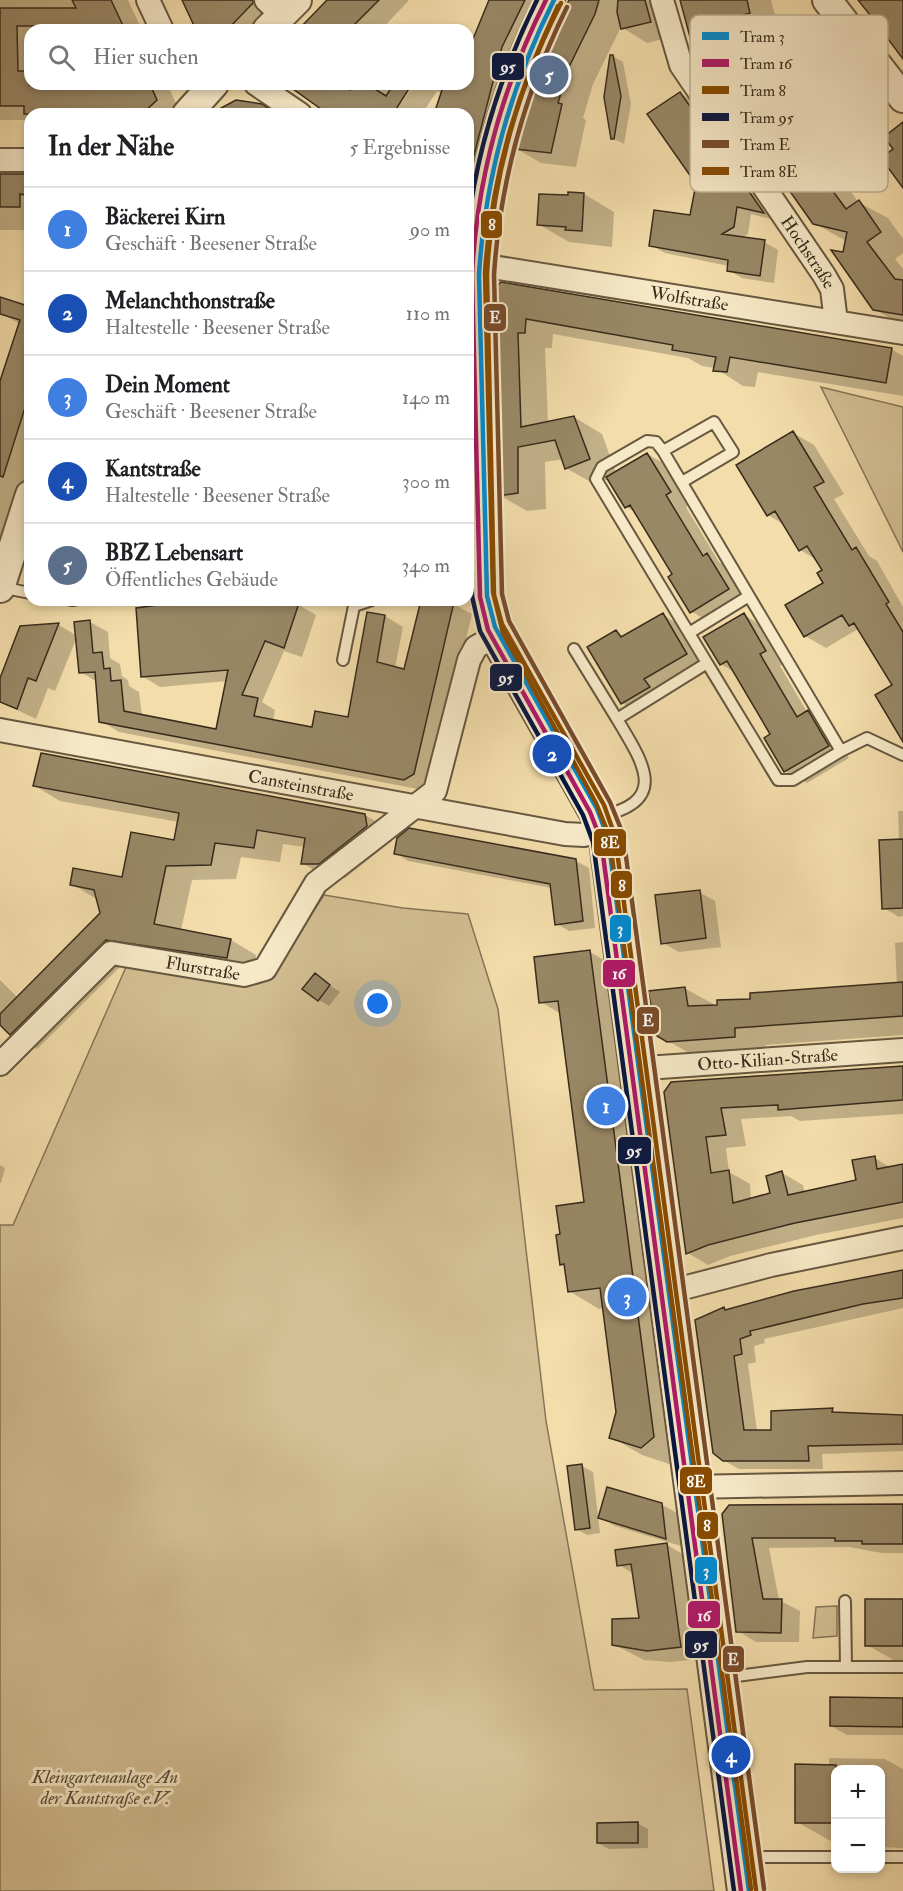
<!DOCTYPE html>
<html lang="de">
<head>
<meta charset="utf-8">
<style>
	body { margin:0; font-family:"IM FELL Double Pica",serif; background:#f2f2f2; color:#202124 }
	.controls { position:absolute; right:18px; bottom:18px; display:grid; overflow:hidden; border-radius:12px; box-shadow:0 3px 9px #0003 }
	.controls button { width:54px; height:54px; display:grid; place-items:center; padding:0; border:0; border-bottom:2px solid #e0e0e0; background:#fff; color:#202124; font:30px sans-serif }
	.you { position:absolute; left:378px; top:1004px; width:21px; height:21px; margin:-15px; border:4px solid #fff; border-radius:50%; background:#1a73e8; box-shadow:0 0 0 9px #1a73e833 }
	.badge { display:grid; place-items:center; width:39px; height:39px; border-radius:50%; background:#8f2418; color:#fff; font-size:20px; font-weight:700 }
	.pin { position:absolute; translate:-50% -50%; border:3px solid #fff; box-shadow:0 2px 6px #0006 }
	.list { margin:0; padding:0; list-style:none }
	h2 { display:flex; justify-content:space-between; align-items:center; height:78px; margin:0; padding:0 24px; font-size:26px }
	h2 small { font-size:20px; font-weight:400; color:#757577 }
	.list li { display:grid; grid-template-columns:39px 1fr auto; gap:18px; align-items:center; box-sizing:border-box; height:84px; padding:0 24px; border-top:2px solid #e0e0e0 }
	.list b { display:block; font-size:22px; white-space:nowrap }
	.list p { margin:0; font-size:20px; white-space:nowrap; color:#757577 }
	.list em { font-size:20px; font-style:normal; color:#757577 }
	.icon { flex:none; width:33px; height:33px; fill:none; stroke:currentColor; stroke-width:2; stroke-linecap:round; stroke-linejoin:round }
	.map { position:relative; flex:none; width:903px; height:1891px; overflow:hidden }
	.search { position:absolute; background:#fff; box-shadow:0 3px 9px #0003; left:24px; top:24px; width:450px; height:66px; display:flex; align-items:center; gap:15px; box-sizing:border-box; padding:0 21px; border-radius:18px; color:#757577; font-size:22px }
	.panel { position:absolute; background:#fff; box-shadow:0 3px 9px #0003; left:24px; top:108px; width:450px; height:498px; border-radius:18px }
	.map>svg:first-child { display:block }
	.green { fill:#d3bf93; stroke:#867558; stroke-width:1.5 }
	.shadow { fill:#0003 }
	.building { fill:#986; stroke:#382b1c; stroke-width:1.5 }
	.lines { fill:none; stroke-linecap:round; stroke-linejoin:round }
	.service-casing { stroke:#675840; stroke-width:14 }
	.minor-casing { stroke:#675840; stroke-width:26 }
	.tertiary-casing { stroke:#675840; stroke-width:32 }
	.service { stroke:#f7e9c8; stroke-width:10 }
	.minor { stroke:#f7e9c8; stroke-width:22 }
	.tertiary { stroke:#f7e9c8; stroke-width:28 }
	.tram-1-casing { stroke:#f7e9c8; stroke-width:9 }
	.tram-2-casing { stroke:#f7e9c8; stroke-width:9 }
	.tram-3-casing { stroke:#f7e9c8; stroke-width:9 }
	.tram-4-casing { stroke:#f7e9c8; stroke-width:9 }
	.tram-5-casing { stroke:#f7e9c8; stroke-width:9 }
	.tram-6-casing { stroke:#f7e9c8; stroke-width:9 }
	.tram-1 { stroke:#008bd2; stroke-width:4.5 }
	.tram-2 { stroke:#af1867; stroke-width:4.5 }
	.tram-3 { stroke:#884b00; stroke-width:4.5 }
	.tram-4 { stroke:#051541; stroke-width:4.5 }
	.tram-5 { stroke:#7a4b2a; stroke-width:4.5 }
	.tram-6 { stroke:#884b00; stroke-width:4.5 }
	.labels { text-anchor:middle; stroke-width:6; stroke-linejoin:round; paint-order:stroke }
	.street-label { font-size:18px; fill:#382b1c; stroke:#f7e9c8 }
	.park-label { font-size:18px; font-style:italic; fill:#574934; stroke:#f7e9c8 }
	.key { fill:#f7e9c8; stroke:#beb094; stroke-width:1.5 }
	.key-label { font-size:16px; fill:#382b1c }
	.line-badge { stroke:#f7e9c8; stroke-width:2 }
	.badge-label { font-size:16px; text-anchor:middle; font-weight:bold; fill:#fff }
</style>
</head>
<body>
<div class="map">
<svg width="903" height="1891" viewBox="0 0 903 1891">
	<rect width="100%" height="100%" fill="#f3ddab"/>
	<filter id="stains"><feTurbulence type="fractalNoise" baseFrequency=".00333" numOctaves="4"/><feColorMatrix values="0 0 0 0 .2 0 0 0 0 .09 0 0 0 0 .02 0 0 0 .5 -.17"/></filter>
	<radialGradient id="worn" r=".72"><stop offset=".6" stop-color="#630" stop-opacity="0"/><stop offset="1" stop-color="#630" stop-opacity=".3"/></radialGradient>
	<path class="green" d="M821,387L903,407V552Z
		M324,895L403,908L468,914L498,1009L546,1421L594,1690L687,1689L714,1891H0V1225H13L126,967L268,979Z
		M837,1606V1636L813,1638L816,1607Z"/>
	<path class="shadow" d="M0,0H128L142,30H30V84L84,87V84H167L181,114H30V120H0Z
		M184,0H268L263,13L247,30H198Z
		M329,0H409L381,30H300Z
		M490,0H553L468,200V114H436L442,93L437,91L422,114H394L414,84H468V39L474,41Z
		M571,0H665L675,36L647,43L621,27L593,84L583,118L586,120L576,167L541,163L517,149Z
		M681,0H771L779,30L762,34L764,46L748,50L767,76L769,75L798,92L815,117L824,122L845,152L831,162L858,202L888,218L903,239V253L895,259L903,269V326L874,309L844,253L846,241L814,223Z
		M421,27L431,30H420Z
		M613,56L623,62L631,104L624,144L612,138Z
		M288,84H366L369,86L370,84H410L391,114H331Z
		M680,93L694,102L775,220L751,214L748,234L741,238L764,242L778,250L774,283L742,278L728,270L729,266L665,253L651,245L691,217L697,184Z
		M0,176L30,177V230H0Z
		M584,194L614,212L612,247L569,242L538,224L569,197Z
		M493,292L891,349L903,356V396L758,372L755,387L743,386L715,368L702,366L688,358L553,334L552,348H545L548,423L574,417L602,434L616,473L647,454L669,466L691,504L686,507L719,562L729,567L749,601L712,624L691,611L674,574L637,513L626,507L608,479L594,484L566,468L563,459L545,462L546,509L527,511L499,495Z
		M0,307L30,308V474L0,567V386L20,324L0,313Z
		M793,433L814,445L844,494L834,499L869,556L877,561L903,607V739L894,685L858,629L826,648L805,636L787,606L825,583L824,571L817,560L800,550L785,525L768,515Z
		M164,600H303L302,607L316,615L302,657L284,651L262,702L275,710L273,721L313,729L349,719L385,616L403,627L395,668L405,671L423,600L453,604L472,614L432,784L423,790L119,732L101,721L97,682L81,672L77,637L55,691L48,688L36,719L0,702V682L21,627L59,625L77,636L90,622L108,632L110,658L120,664L122,676L128,680L129,686L139,692L142,716L217,731L228,681L160,687L142,676L165,607Z
		M663,615L678,624L702,663L659,688L664,696L638,712L622,703L616,632L625,637Z
		M744,615L765,627L786,663L780,666L807,712L829,724L849,758L807,783L785,771L772,734L736,673L721,664Z
		M35,786L365,815L391,830L392,841L345,878H328L302,863L305,847L283,844L280,862L241,857L236,879L192,880L181,930L231,940L256,955L253,972L133,954L37,1049L11,1034L0,1023V980L18,998L101,913L98,900L72,884L123,879L175,842L179,822L60,801Z
		M898,811H903V916L899,917L884,908L899,840Z
		M396,853L576,861L589,868L595,928L569,931L557,924L552,888L408,861Z
		M699,892L715,901L721,947L679,952L663,943Z
		M903,942V1035L765,1045V1054L699,1059L658,1035L684,988L719,1007L897,984L895,943Z
		M590,952L620,969L672,1465L642,1455L611,1437L617,1412L604,1308L599,1309L569,1291L566,1266L561,1264L558,1207L585,1204L561,1014L541,1002Z
		M315,975L340,992L329,1006L319,1000Z
		M903,1067V1114L800,1121L791,1116L741,1119L746,1146L726,1148L729,1172L750,1184L751,1199L771,1194L782,1173L803,1185L805,1193L858,1182L875,1158L891,1168L903,1166V1218L816,1235L730,1256L708,1265L688,1253L666,1092Z
		M0,1165L5,1168L1,1183H0Z
		M903,1273V1308L764,1339L765,1343L754,1346L756,1362L748,1364L757,1431H772L832,1410L839,1414L903,1417V1451L822,1454L823,1469H739L723,1460L711,1313Z
		M582,1466L593,1472L600,1533L587,1535L576,1529Z
		M661,1504L677,1513L681,1546L615,1526L599,1517Z
		M903,1506V1553H882L849,1547L769,1548L779,1600L800,1611L799,1642H756L738,1631L723,1514Z
		M667,1545L688,1557L702,1659L670,1662L644,1660L613,1644L641,1620L634,1574L619,1565Z
		M903,1600V1662H897L867,1645Z
		M903,1700V1735H847L831,1726Z
		M829,1758L885,1759L903,1769V1848L880,1847V1770H836V1844L797,1822L829,1766Z
		M637,1823L648,1829V1848L609,1849L598,1843Z"/>
	<path class="building" d="M72,0H111L125,30H66V26H17L18,71H29V85L150,84L157,100L142,114H24V106H0V8H76Z
		M182,0H253V3L227,30H196Z
		M327,0H379L349,30H298Z
		M489,0H525L502,47L473,159H468V114H434L444,84H468V38L473,39Z
		M569,0H599L595,14L568,69L558,103L562,104L551,153L515,149L540,60Z
		M618,0H645L651,22L621,29L617,12Z
		M680,0H747L750,13L733,18L736,29L721,34L755,83L769,73L791,106L795,103L817,135L803,145L824,179L846,209L859,200L881,232L867,242L895,279L903,280V315L873,310L831,250L843,252L847,232L813,224L705,71L694,52Z
		M858,0H903V59L870,15Z
		M610,55H613L621,96L614,139H611L604,97Z
		M286,84H341L350,90L354,84H367L386,96L394,84H412L393,114H328Z
		M680,92L764,213L737,207L734,227L722,234L765,240L760,276L727,271L728,260L649,246L654,210L690,215L696,184L647,114Z
		M236,100L262,104L276,114H210Z
		M903,122V188L881,158L893,149L884,137Z
		M0,174H30V196L20,194V207H0Z
		M568,192L584,193L582,231L565,230L566,227L537,225L539,194L568,195Z
		M501,282L892,348L886,383L730,357L727,372L713,371L716,357L672,350L673,345L526,319L525,333H518L521,427L574,416L590,459L565,469L555,440L518,447V493L497,496L491,291Z
		M0,297L25,305L27,298H30V392L3,477L0,476V381L20,320L0,314Z
		M793,431L824,482L814,487L852,550L856,547L889,602L886,604L903,632V742L875,695L892,685L854,623L849,626L842,615L804,637L785,605L823,583L817,573L822,570L807,546L799,551L775,511L767,516L736,465Z
		M647,453L671,492L666,495L703,556L707,553L729,589L690,613L668,577L672,574L630,505L625,508L606,477Z
		M195,600H290L299,603L284,648L265,641L242,695L258,698L254,716L312,727L315,711L348,717L367,612L385,615L377,662L404,669L421,600L454,602L414,774L404,780L99,722L95,672L79,673L74,622L90,620L93,653L102,652L104,669L110,668L111,681L121,680L124,711L216,729L228,670L141,677L136,608Z
		M663,613L687,654L644,679L650,687L621,704L587,647L616,630L621,637Z
		M744,613L766,651L760,654L797,717L808,710L829,746L784,772L764,738L770,734L727,661L720,665L703,637Z
		M59,623L36,681L28,678L17,709L0,702V678L20,626Z
		M41,753L365,814L367,826L319,864H301L305,838L257,830L254,848L215,843L211,865L166,866L154,924L231,939L227,958L106,940L10,1035L0,1025V1014L100,913L94,890L70,885L73,868L122,877L131,832L174,840L179,813L33,786Z
		M409,828L576,859L583,921L555,925L550,884L394,854L397,838Z
		M903,839V908L882,909L879,840Z
		M700,890L706,938L661,944L655,895Z
		M590,950L654,1437L641,1448L609,1438L616,1412L600,1288L568,1292L564,1264L560,1265L556,1235L560,1234L556,1206L584,1202L558,1001L539,1003L534,957Z
		M315,973L330,985L318,1001L302,989Z
		M903,982V1016L735,1028V1037L667,1042L657,1036L648,991L685,987L688,1006L717,1005V1000L750,999V993Z
		M903,1066V1100L778,1110V1105L721,1108L726,1135L706,1137L711,1173L729,1170L733,1203L770,1193L766,1176L782,1171L788,1195L856,1180L852,1160L875,1156L877,1169L903,1164V1202L795,1223L708,1245L686,1254L664,1092L671,1082Z
		M903,1270V1298L863,1304L750,1331L751,1335L740,1339L742,1354L734,1356L744,1430H771V1411L833,1408L832,1412L903,1415V1444L808,1446L809,1461H723L713,1453L695,1320L724,1307L725,1310L794,1291Z
		M582,1464L590,1528L575,1530L567,1466Z
		M607,1487L662,1503L666,1539L598,1518Z
		M903,1504V1544H862V1541H835V1538H752L763,1599H782L781,1633L736,1632L722,1514L729,1505Z
		M667,1543L681,1647L647,1651L612,1645V1619L639,1618L631,1564L617,1566L615,1550Z
		M865,1599H903V1646H865Z
		M830,1697L903,1698V1727L830,1726Z
		M795,1764L836,1765V1823H795Z
		M638,1822V1843H597V1823Z"/>
	<g class="lines">
		<g class="service-casing">
			<path id="service" d="M663,451L714,422L733,452L682,482
				M0,587L30,593
				M71,600H74
				M689,633L749,596
				M574,649L617,719
				M343,660L354,606L372,600
				M707,663L596,479L602,467L647,441L656,442L663,451L841,751L867,738L903,755
				M596,817C671,803 644,764 617,719L707,663L778,780H793L841,751
				M845,1601L846,1667
				M714,1679L807,1667H903
				M739,1857H836
				M880,1857H903"/>
		</g>
		<g class="minor-casing">
			<g id="minor">
				<path d="M148,0L162,30"/>
				<path d="M266,0L282,15"/>
				<path id="s1" d="M662,0L681,65L824,275L832,289L836,322"/>
				<path d="M256,84L300,114"/>
				<path d="M0,160H30"/>
				<path id="s2" d="M474,264L903,333"/>
				<path id="s3" d="M0,730L565,834L584,835L601,830"/>
				<path id="s4" d="M0,1064L111,953L244,975L265,969L316,883L435,791L469,660L476,647L494,637"/>
				<path id="s5" d="M632,1069L903,1050"/>
				<path d="M664,1293L771,1265L903,1238"/>
				<path d="M688,1487L903,1483"/>
			</g>
		</g>
		<g class="tertiary-casing">
			<path id="tertiary" d="M550,0C508,81 481,173 474,264L483,593L494,637L594,813L604,841L742,1891
				M827,0L903,98
				M267,30L297,0
				M187,114L214,84
				M0,588L30,495"/>
		</g>
		<use href="#service" class="service"/>
		<use href="#minor" class="minor"/>
		<use href="#tertiary" class="tertiary"/>
		<g class="tram-1-casing">
			<path id="tram-1" d="M554,0C510,87 485,178 479,275L487,596L495,627L597,809L608,838L749,1891"/>
		</g>
		<g class="tram-2-casing">
			<path id="tram-2" d="M546,0C502,87 477,178 472,275L480,597L488,630L590,812L601,840L741,1891"/>
		</g>
		<g class="tram-3-casing">
			<path id="tram-3" d="M561,3C517,89 492,179 487,275L494,595L502,624L604,805L615,836L756,1890"/>
		</g>
		<g class="tram-4-casing">
			<path id="tram-4" d="M468,224C478,146 502,71 537,0
				M468,436L472,596L480,631L583,815L593,842L734,1891"/>
		</g>
		<g class="tram-5-casing">
			<path id="tram-5" d="M567,7C525,92 500,180 494,275L502,594L509,621L610,802L623,834L764,1889"/>
		</g>
		<g class="tram-6-casing">
			<path id="tram-6" d="M558,6C517,92 491,178 485,273L493,592L503,633L596,803L609,835L751,1889"/>
		</g>
		<use href="#tram-1" class="tram-1"/>
		<use href="#tram-2" class="tram-2"/>
		<use href="#tram-3" class="tram-3"/>
		<use href="#tram-4" class="tram-4"/>
		<use href="#tram-5" class="tram-5"/>
		<use href="#tram-6" class="tram-6"/>
	</g>
	<g class="labels">
		<g class="street-label">
			<text dy="6" stroke="none"><textPath href="#s1" startOffset="294">Hochstraße</textPath></text>
			<text dy="6" stroke="none"><textPath href="#s2" startOffset="218">Wolfstraße</textPath></text>
			<text dy="6" stroke="none"><textPath href="#s3" startOffset="306">Cansteinstraße</textPath></text>
			<text dy="6" stroke="none"><textPath href="#s4" startOffset="250">Flurstraße</textPath></text>
			<text dy="6" stroke="none"><textPath href="#s5" startOffset="136">Otto-Kilian-Straße</textPath></text>
		</g>
		<g class="park-label">
			<text x="105" y="1783">Kleingartenanlage An<tspan x="105" dy="21">der Kantstraße e.V.</tspan></text>
		</g>
	</g>
	<rect x="690" y="15" width="198" height="177" rx="9" class="key"/>
	<rect x="702" y="32" width="27" height="8" fill="#008bd2"/>
	<rect x="702" y="59" width="27" height="8" fill="#af1867"/>
	<rect x="702" y="86" width="27" height="8" fill="#884b00"/>
	<rect x="702" y="113" width="27" height="8" fill="#051541"/>
	<rect x="702" y="140" width="27" height="8" fill="#7a4b2a"/>
	<rect x="702" y="167" width="27" height="8" fill="#884b00"/>
	<g class="key-label">
		<text x="740" y="42">Tram 3</text>
		<text x="740" y="69">Tram 16</text>
		<text x="740" y="96">Tram 8</text>
		<text x="740" y="123">Tram 95</text>
		<text x="740" y="150">Tram E</text>
		<text x="740" y="177">Tram 8E</text>
	</g>
	<g class="line-badge">
		<rect x="491" y="52" width="34" height="29" rx="6" fill="#051541"/>
		<rect x="480" y="210" width="23" height="29" rx="6" fill="#884b00"/>
		<rect x="483" y="303" width="24" height="29" rx="6" fill="#7a4b2a"/>
		<rect x="489" y="663" width="34" height="29" rx="6" fill="#051541"/>
		<rect x="593" y="828" width="34" height="29" rx="6" fill="#884b00"/>
		<rect x="610" y="870" width="23" height="29" rx="6" fill="#884b00"/>
		<rect x="609" y="914" width="23" height="29" rx="6" fill="#008bd2"/>
		<rect x="602" y="959" width="34" height="29" rx="6" fill="#af1867"/>
		<rect x="636" y="1006" width="24" height="29" rx="6" fill="#7a4b2a"/>
		<rect x="617" y="1136" width="35" height="29" rx="6" fill="#051541"/>
		<rect x="679" y="1466" width="34" height="29" rx="6" fill="#884b00"/>
		<rect x="696" y="1511" width="23" height="29" rx="6" fill="#884b00"/>
		<rect x="694" y="1556" width="24" height="29" rx="6" fill="#008bd2"/>
		<rect x="687" y="1600" width="34" height="29" rx="6" fill="#af1867"/>
		<rect x="684" y="1630" width="34" height="29" rx="6" fill="#051541"/>
		<rect x="722" y="1645" width="23" height="28" rx="6" fill="#7a4b2a"/>
	</g>
	<g class="badge-label">
		<text x="508" y="72">95</text>
		<text x="492" y="230">8</text>
		<text x="495" y="323">E</text>
		<text x="506" y="683">95</text>
		<text x="610" y="848">8E</text>
		<text x="622" y="891">8</text>
		<text x="620" y="934">3</text>
		<text x="619" y="979">16</text>
		<text x="648" y="1026">E</text>
		<text x="634" y="1156">95</text>
		<text x="696" y="1487">8E</text>
		<text x="707" y="1531">8</text>
		<text x="706" y="1576">3</text>
		<text x="704" y="1621">16</text>
		<text x="701" y="1650">95</text>
		<text x="733" y="1665">E</text>
	</g>
	<rect width="100%" height="100%" filter="url(#stains)"/>
	<rect width="100%" height="100%" fill="url(#worn)"/>
</svg>
<div class="controls">
<button>+</button>
<button>−</button>
</div>
<div class="you"></div>
<div class="pin badge" style="left:606px;top:1106px;background:#3f7fe0">1</div>
<div class="pin badge" style="left:552px;top:754px;background:#1a4fb4">2</div>
<div class="pin badge" style="left:627px;top:1297px;background:#3f7fe0">3</div>
<div class="pin badge" style="left:731px;top:1755px;background:#1a4fb4">4</div>
<div class="pin badge" style="left:549px;top:75px;background:#5c6f8a">5</div>
<div class="search"><svg class="icon" aria-label="search" viewBox="0 0 24 24"><circle cx="10" cy="10" r="6"/><path d="M15 15l6 6"/></svg>Hier suchen</div>
<section class="panel">
<h2>In der Nähe<small>5 Ergebnisse</small></h2>
<ul class="list">
<li><span class="badge" style="background:#3f7fe0">1</span><div><b>Bäckerei Kirn</b><p>Geschäft · Beesener Straße</p></div><em>90 m</em></li>
<li><span class="badge" style="background:#1a4fb4">2</span><div><b>Melanchthonstraße</b><p>Haltestelle · Beesener Straße</p></div><em>110 m</em></li>
<li><span class="badge" style="background:#3f7fe0">3</span><div><b>Dein Moment</b><p>Geschäft · Beesener Straße</p></div><em>140 m</em></li>
<li><span class="badge" style="background:#1a4fb4">4</span><div><b>Kantstraße</b><p>Haltestelle · Beesener Straße</p></div><em>300 m</em></li>
<li><span class="badge" style="background:#5c6f8a">5</span><div><b>BBZ Lebensart</b><p>Öffentliches Gebäude</p></div><em>340 m</em></li>
</ul>
</section>
</div>
</body>
</html>
